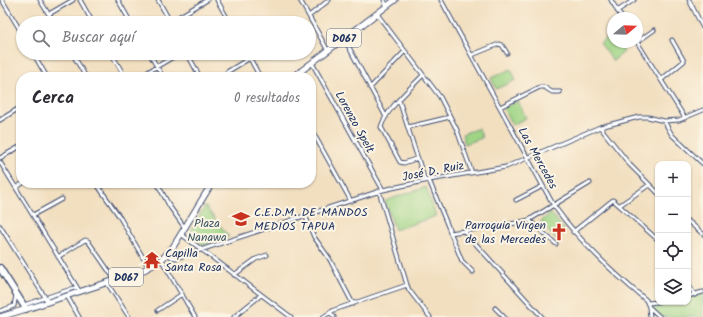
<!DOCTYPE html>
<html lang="es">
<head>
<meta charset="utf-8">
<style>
	body { margin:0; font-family:Kalam,sans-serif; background:#f2f2f3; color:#2b2b33 }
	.controls { position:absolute; right:12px; bottom:12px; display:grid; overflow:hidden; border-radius:8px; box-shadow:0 1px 3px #0004 }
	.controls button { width:36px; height:36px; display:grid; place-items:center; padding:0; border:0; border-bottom:1px solid #e1e1e2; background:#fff; color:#2b2b33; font:20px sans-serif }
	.compass { position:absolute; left:607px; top:12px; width:36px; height:36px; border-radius:50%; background:#fff; box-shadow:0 1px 3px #0004; rotate:71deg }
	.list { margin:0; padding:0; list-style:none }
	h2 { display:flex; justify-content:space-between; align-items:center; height:52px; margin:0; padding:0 16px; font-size:17px }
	h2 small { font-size:13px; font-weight:400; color:#7c7c81 }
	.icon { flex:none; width:22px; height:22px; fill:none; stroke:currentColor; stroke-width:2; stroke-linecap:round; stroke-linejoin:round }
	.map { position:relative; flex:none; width:703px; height:317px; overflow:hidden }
	.search { position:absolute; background:#fff; box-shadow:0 1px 3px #0004; left:16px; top:16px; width:300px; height:44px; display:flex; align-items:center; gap:10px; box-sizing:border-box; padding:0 14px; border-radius:22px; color:#7c7c81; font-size:15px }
	.panel { position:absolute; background:#fff; box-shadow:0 1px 3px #0004; left:16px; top:72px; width:300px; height:116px; border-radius:16px }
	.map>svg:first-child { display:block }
	.green { fill:#9fd485; stroke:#5d8272 }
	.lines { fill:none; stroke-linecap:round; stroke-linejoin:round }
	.street-casing { stroke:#3b496d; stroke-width:5 }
	.primary-casing { stroke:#3b496d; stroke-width:7 }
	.highway-casing { stroke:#3b496d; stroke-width:8 }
	.street { stroke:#fff; stroke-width:3 }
	.primary { stroke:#fff; stroke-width:5 }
	.highway { stroke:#fff; stroke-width:5.5 }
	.labels { text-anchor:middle; stroke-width:4; stroke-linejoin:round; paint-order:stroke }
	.shield { fill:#fcf5e5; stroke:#5e6a86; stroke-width:1 }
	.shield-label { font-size:11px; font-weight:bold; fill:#1b2f5e }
	.street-label { font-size:12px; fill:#1b2f5e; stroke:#fcf5e5 }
	.poi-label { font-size:12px; fill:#1b2f5e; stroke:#fcf5e5; text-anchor:start }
	.park-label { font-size:12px; fill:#3c5868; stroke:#fcf5e5 }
</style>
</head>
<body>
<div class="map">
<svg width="703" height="317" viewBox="0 0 703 317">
	<rect width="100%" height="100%" fill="#fcf5e5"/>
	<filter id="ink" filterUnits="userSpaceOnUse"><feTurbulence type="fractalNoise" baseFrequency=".025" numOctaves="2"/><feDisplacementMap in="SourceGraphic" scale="8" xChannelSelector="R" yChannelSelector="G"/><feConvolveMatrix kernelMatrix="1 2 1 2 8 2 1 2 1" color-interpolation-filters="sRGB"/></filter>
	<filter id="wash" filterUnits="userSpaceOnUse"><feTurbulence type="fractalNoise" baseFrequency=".012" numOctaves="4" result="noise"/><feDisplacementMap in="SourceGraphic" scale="16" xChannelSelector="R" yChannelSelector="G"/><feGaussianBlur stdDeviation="0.9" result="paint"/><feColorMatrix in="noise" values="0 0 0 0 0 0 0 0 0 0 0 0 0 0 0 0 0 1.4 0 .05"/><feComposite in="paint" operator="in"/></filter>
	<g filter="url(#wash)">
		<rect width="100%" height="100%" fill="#f2dfc0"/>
		<path class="green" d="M611,34L613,37V42H617L624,52L613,61L600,43Z
			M511,69L516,80L496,89L491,78Z
			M518,101L526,118L512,125L503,108Z
			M479,128L482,138L465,144L462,134Z
			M426,187L436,216L395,230L385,201Z
			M205,206L229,237L203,245L189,234Z
			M551,213L565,231L555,239L540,222Z
			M703,293V317H658L652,306C660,299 678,302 688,302V297Z"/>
	</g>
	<g filter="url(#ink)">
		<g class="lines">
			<g class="street-casing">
				<path id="street" d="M2,0L23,35
					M40,0L54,23
					M80,0L93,23
					M118,0L131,23
					M158,0L171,23
					M217,0L230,23
					M300,0L328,51
					M384,0L387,6
					M441,0L554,206C580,242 612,272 646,300L649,307L660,317
					M611,0L622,18
					M689,0L703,28
					M617,11L634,0
					M49,14L73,0
					M377,14L440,97L457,130L472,173
					M309,16L329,0
					M170,22L207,0
					M344,38L386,117
					M637,42L685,118
					M637,42L654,30
					M33,53L47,77
					M72,53L86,77
					M111,53L125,77
					M149,53L163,77
					M187,53L200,77
					M247,53L260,77
					M472,55L499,44L502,45L507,53
					M312,63L383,190
					M227,72L250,58
					M139,77L180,53
					M661,80L684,61L672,40
					M370,88L405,51
					M399,100L425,181
					M500,107L540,87H544L552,92H560
					M0,120L21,107
					M664,121L672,135L703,164
					M408,127L450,117
					M600,127L630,165L658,193
					M311,129L351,201
					M0,158L21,146
					M418,158L404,163L400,162L381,127C387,108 409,90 423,75
					M0,162L80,292
					M429,180L462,261L473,272
					M96,183L119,216L149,268
					M157,183L170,207L185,228
					M16,188L23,183
					M379,191L407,285L409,290L430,317
					M516,200L543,186
					M620,205L649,185
					M33,215L62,199
					M305,215L314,237L329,258L353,304
					M529,220L556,244
					M688,221L703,234
					M0,226L48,302
					M464,231L542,317
					M573,232L613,200L658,240
					M450,233L516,223L529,220L590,183
					M181,234L291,317
					M168,253L171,257L176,258L383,190L429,180L506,167L600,127L639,117H648L664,121L679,120L703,110
					M58,257L85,240L88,241L115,280
					M161,259L195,317
					M234,275L256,259L267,255
					M107,283L129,317
					M688,285L695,295
					M67,296L79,317
					M688,296L703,292
					M648,303L658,302
					M24,305L77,287
					M649,307L650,317
					M495,308L504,317
					M158,310L182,294
					M0,311L14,306L16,295
					M330,312L334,317
					M234,317L261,295
					M323,317L334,310L407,285"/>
			</g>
			<g class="primary-casing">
				<path id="primary" d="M293,77L395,0
					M0,317L33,307L121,278L144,270L153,265L163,258L173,247L212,183"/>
			</g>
			<g class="highway-casing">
				<path id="highway" d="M0,268L26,309"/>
			</g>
			<use href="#street" class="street"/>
			<use href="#primary" class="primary"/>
			<use href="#highway" class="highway"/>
		</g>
	</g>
	<defs>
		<g id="university-bare" transform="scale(1.38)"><path d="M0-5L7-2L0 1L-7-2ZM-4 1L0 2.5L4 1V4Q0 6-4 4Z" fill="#c8321e" stroke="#fcf5e5" stroke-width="2.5" paint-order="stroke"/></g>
		<g id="church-bare" transform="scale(1.38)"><path d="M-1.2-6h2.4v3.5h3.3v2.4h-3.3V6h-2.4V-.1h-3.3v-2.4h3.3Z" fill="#c8321e" stroke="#fcf5e5" stroke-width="2.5" paint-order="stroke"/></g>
		<g id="temple-bare" transform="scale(1.38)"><path d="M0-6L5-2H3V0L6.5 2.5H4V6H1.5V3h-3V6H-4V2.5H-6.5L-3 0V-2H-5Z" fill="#c8321e" stroke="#fcf5e5" stroke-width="2.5" paint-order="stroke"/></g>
	</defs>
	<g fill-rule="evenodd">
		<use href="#university-bare" x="241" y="219"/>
		<use href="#church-bare" x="559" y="232"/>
		<use href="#temple-bare" x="152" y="260"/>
	</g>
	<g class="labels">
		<g class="shield">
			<rect x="327" y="29" width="34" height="18" rx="3"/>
			<rect x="109" y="268" width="34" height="18" rx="3"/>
		</g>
		<g class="shield-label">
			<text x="344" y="42">D067</text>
			<text x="126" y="281">D067</text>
		</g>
		<g class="street-label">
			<text transform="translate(355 122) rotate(61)" y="4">Lorenzo Spelt</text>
			<text transform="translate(538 158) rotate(61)" y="4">Las Mercedes</text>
			<text transform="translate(433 171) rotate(-11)" y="4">José D. Ruiz</text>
		</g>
		<g class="poi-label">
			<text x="254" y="216">C.E.D.M. DE MANDOS<tspan x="254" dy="14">MEDIOS TAPUA</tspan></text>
			<text x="546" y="229" text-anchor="end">Parroquia Virgen<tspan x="546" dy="14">de las Mercedes</tspan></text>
			<text x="165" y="257">Capilla<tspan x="165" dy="14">Santa Rosa</tspan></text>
		</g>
		<g class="park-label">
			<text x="207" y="227">Plaza<tspan x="207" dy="14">Nanawa</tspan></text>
		</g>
	</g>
</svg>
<div class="controls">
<button>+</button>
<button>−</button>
<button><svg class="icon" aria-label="locate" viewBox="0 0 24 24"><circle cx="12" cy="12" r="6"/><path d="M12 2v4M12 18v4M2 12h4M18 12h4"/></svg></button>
<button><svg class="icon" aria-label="layers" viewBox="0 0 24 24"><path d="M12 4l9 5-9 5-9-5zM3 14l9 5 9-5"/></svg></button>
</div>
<svg class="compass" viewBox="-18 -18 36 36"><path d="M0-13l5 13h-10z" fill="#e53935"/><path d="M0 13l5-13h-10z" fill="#7c7c81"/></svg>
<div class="search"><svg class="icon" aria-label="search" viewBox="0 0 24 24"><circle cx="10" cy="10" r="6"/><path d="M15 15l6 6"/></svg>Buscar aquí</div>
<section class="panel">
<h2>Cerca<small>0 resultados</small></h2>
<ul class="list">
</ul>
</section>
</div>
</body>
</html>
